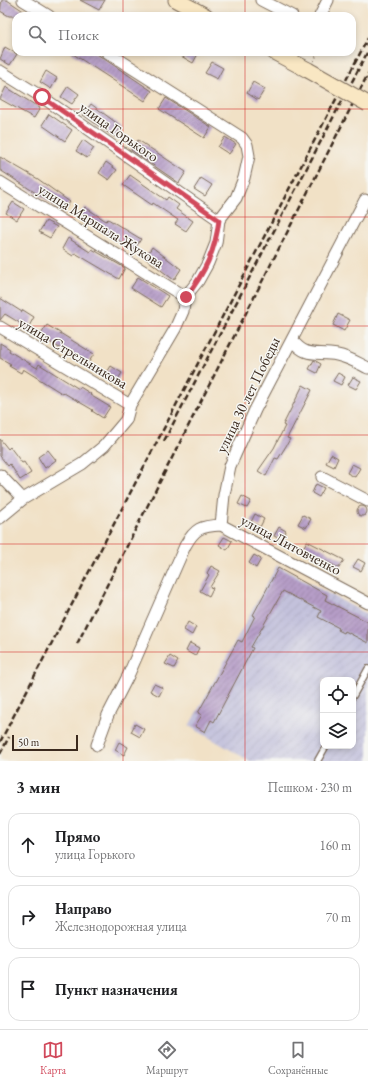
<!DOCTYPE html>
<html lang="ru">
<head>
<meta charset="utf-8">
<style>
	body { margin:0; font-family:"EB Garamond",serif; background:#f2f2f2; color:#202124 }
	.controls { position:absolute; right:12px; bottom:12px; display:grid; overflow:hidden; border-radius:8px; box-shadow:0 2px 6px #0003 }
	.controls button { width:36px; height:36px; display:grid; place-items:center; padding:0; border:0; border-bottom:1px solid #e0e0e0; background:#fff; color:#202124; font:20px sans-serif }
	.scale { position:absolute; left:12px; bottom:10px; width:66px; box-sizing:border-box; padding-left:4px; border:2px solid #3b2a1e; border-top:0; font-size:11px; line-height:14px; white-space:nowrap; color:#3b2a1e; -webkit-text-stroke:3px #f6f6f2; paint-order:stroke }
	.stop { position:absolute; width:12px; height:12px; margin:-9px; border:3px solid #d1495b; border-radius:50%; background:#fff }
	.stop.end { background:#d1495b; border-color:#fff; box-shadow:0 1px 4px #0008 }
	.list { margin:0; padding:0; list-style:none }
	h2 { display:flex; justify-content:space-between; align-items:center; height:52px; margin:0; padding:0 16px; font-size:17px }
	h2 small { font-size:13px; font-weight:400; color:#757577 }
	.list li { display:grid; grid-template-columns:26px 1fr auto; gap:12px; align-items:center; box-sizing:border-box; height:64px; margin:0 8px 8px; padding:0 8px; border:1px solid #e0e0e0; border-radius:12px }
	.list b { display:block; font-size:15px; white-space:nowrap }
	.list p { margin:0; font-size:13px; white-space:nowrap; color:#757577 }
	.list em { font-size:13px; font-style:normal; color:#757577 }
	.icon { flex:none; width:22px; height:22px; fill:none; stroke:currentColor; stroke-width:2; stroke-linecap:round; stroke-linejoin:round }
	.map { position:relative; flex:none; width:368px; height:761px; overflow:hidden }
	.search { position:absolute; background:#fff; box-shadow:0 2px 6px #0003; left:12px; right:12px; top:12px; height:44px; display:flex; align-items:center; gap:10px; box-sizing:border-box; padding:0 14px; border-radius:12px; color:#757577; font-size:15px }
	.sheet { height:268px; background:#fff }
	nav { display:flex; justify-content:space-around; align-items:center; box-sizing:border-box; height:56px; border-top:1px solid #e0e0e0; background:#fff; font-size:11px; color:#757577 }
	nav a { display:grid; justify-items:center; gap:2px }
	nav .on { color:#d1495b }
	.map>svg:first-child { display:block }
	.industrial { fill:url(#industrial-furrows); fill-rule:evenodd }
	.building { fill:url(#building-hatch) }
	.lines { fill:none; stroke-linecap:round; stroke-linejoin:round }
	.lane-casing { stroke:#7b6a59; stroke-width:8 }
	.street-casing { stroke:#7b6a59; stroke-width:13 }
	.secondary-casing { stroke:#7b6a59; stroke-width:17 }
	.path { stroke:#7b6a59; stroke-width:1.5; stroke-dasharray:1 3; stroke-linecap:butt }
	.lane { stroke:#fff; stroke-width:5.5 }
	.street { stroke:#fff; stroke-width:11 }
	.secondary { stroke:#f9e7c3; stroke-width:15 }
	.rail { stroke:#3b2a1e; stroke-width:2.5; stroke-dasharray:6 3; stroke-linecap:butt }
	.secondary-bridge-casing { stroke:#7b6a59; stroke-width:17; stroke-linecap:butt }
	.secondary-bridge { stroke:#f9e7c3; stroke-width:15 }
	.route { stroke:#d1495b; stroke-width:5 }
	.grid { fill:none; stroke:#d62828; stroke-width:1; stroke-opacity:0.55 }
	.labels { text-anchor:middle; stroke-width:3; stroke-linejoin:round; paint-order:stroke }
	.street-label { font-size:15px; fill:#3b2a1e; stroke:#f6f6f2 }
</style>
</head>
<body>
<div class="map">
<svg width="368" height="761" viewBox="0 0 368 761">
	<defs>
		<pattern id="industrial-furrows" width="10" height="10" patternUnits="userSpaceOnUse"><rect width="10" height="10" fill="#c3c1db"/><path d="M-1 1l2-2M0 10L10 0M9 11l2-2" fill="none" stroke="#a8a6bc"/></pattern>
		<pattern id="building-hatch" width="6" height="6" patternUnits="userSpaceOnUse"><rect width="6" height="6" fill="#b69dc7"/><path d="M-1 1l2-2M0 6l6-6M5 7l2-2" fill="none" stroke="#9580a1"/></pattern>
	</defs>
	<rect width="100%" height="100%" fill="#f6f6f2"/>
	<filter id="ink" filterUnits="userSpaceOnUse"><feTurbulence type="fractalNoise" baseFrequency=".025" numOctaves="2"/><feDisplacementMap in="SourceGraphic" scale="8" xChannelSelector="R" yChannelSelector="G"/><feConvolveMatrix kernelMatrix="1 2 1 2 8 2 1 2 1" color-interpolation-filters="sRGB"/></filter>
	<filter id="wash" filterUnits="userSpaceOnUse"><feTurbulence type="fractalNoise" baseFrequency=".012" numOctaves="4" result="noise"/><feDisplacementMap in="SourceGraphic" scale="16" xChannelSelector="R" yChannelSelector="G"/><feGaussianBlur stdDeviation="0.9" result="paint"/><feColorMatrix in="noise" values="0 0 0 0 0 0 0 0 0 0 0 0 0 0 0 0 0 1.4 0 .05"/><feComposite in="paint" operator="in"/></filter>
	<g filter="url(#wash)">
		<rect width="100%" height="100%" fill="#f1e1c6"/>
		<path class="industrial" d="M277,565L368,615V761H250L189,726ZM323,680H353V746H323Z"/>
		<g id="blocks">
			<path class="building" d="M2,0H7L31,16H9L0,11Z
				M80,0H105L99,10Z
				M5,47L17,54L10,65L0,59Z
				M70,52H94L152,91L145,101Z
				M174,52H199L193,63Z
				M212,62L223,68L217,79L205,73Z
				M46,71L57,78L51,89L40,82Z
				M253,82L265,89L258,100L247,93Z
				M68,86L79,94L72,104L61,97Z
				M6,87L40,108L34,118L0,99Z
				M166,98L211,127L204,138L159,109Z
				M91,104L122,127L114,137L83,115Z
				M49,114L72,130L65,141L42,125Z
				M225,137L236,144L229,154L218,147Z
				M83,140L94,148L87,158L76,151Z
				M138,140L186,172L179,183L131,150Z
				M0,157L38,179L70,202L63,212L52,205L53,204L0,170Z
				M106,162L117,170L109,180L99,173Z
				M130,175L166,200L168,197L179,205L176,209L193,221L186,231L175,224L178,220L153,203L152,205L123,185Z
				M201,178L212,185L205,196L194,189Z
				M13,202L24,209L17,220L6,213Z
				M85,207L106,221L108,219L141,239L134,250L90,223L89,225L78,218Z
				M46,221L57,227L50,238L39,232Z
				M68,238L90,252L92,249L125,268L119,279L75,253L73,256L62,249Z
				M152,247L181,269L174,280L145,258Z
				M138,277L168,296L161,307L131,288Z
				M0,298L22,312L23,310L34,317L28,328L5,314L0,320Z
				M338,314L350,320L344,331L333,325Z
				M47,325L94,354L87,365L40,336Z
				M0,343L10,349L9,351L37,368L39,364L79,389L80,387L91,394L90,395L110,407L103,418L92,411L93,410L64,393L63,394L23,369L21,373L9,366L11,364L0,358Z
				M314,360L321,364L317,373L309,369Z
				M111,366L122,373L115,384L104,377Z
				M338,373L345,377L341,385L333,381Z
				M353,377L361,381L356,389L348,385Z
				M303,385L312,390L287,438L290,439L286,446L278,459L275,458L266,476L258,471L274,448L285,426L283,425Z
				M0,439L8,449L10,447L22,463L24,462L31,473L20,480L10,464L8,466L0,456Z
				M48,450L56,460L45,468L38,457Z
				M331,454L338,458L334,467L326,463Z
				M352,464L360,468L355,477L347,473Z
				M316,484L324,488L319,497L312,493Z
				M242,496L251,501L247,508L238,504Z
				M357 511a5 5 0 1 1 10 0a5 5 0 1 1-10 0Z
				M255,514L264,519L260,527L251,522Z
				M303,515L311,519L306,528L298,524Z
				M279,527L286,531L282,540L274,536Z
				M224,537L232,541L227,550L219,545Z
				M307,541L344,560L339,568L302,550Z
				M254,555L261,559L256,568L249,563Z
				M358,559L365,563L361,571L353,567Z
				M211,566L220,571L210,587L213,588L209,596L200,591L209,575L207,573Z
				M278,568L327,595L325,600L368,622V643L345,631L344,633L338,630L339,628L318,617L321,611L283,591L251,647L253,648L214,722L211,720L205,732L195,726L202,715L198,713L238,640L242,642L255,616L253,615Z
				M188,622L196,627L192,635L184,630Z
				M190,643L199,648L195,656L186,651Z
				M170,656L178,661L174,668L165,664Z
				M154,684L163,688L159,696L150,691Z
				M135,724L144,729L140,737L131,732Z
				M119,742L128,747L124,755L115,750Z"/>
		</g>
	</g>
	<g filter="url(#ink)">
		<use href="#blocks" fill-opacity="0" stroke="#7b6a59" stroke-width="1"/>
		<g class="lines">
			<g class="lane-casing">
				<path id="lane" d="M353,696L368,669
					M318,760L326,746"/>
			</g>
			<g class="street-casing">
				<path id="street" d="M23,0L49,16
					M261,0L292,16
					M320,16L328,0
					M0,71L42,97L219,220
					M0,182L185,297
					M0,327L130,405
					M292,340C307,359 316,351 337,355C348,357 358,363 368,368
					M0,475L23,499
					M322,477L368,501
					M0,518L23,499L82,464L104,446L126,420L130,405L175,329L183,311L185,297L198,281L208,263L216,243L219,220L236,198L244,178L249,156L247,145L242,138L107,52
					M221,525L368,603
					M97,745L108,715L128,676L185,546C195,528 201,526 221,525L224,495L230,466L255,410L365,200"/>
			</g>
			<g class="secondary-casing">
				<path id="secondary" d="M176,0L206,16
					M274,52L308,70"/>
			</g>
			<path class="path" d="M314,61L318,52"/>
			<use href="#lane" class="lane"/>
			<use href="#street" class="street"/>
			<use href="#secondary" class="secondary"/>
			<path class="rail" d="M164,441L368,51
				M77,644L368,74
				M0,742L368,38
				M0,754L9,737"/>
			<g class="secondary-bridge-casing">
				<path id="secondary-bridge" d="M308,70L368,104"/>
			</g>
			<use href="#secondary-bridge" class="secondary-bridge"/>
		</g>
	</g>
	<g class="lines" filter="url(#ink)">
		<path class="route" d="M42,97L219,220C215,252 205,272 186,297"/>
	</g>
	<path class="grid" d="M123,0V16M245,0V16M123,52V761M245,52V761M0,109H368M0,217H368M0,326H368M0,435H368M0,544H368M0,652H368"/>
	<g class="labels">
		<g class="street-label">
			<text transform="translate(119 132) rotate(35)" y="5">улица Горького</text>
			<text transform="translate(101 226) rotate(32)" y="5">улица Маршала Жукова</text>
			<text transform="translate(73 353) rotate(31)" y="5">улица Стрельникова</text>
			<text transform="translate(248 395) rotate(-64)" y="5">улица 30 лет Победы</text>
			<text transform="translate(291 545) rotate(28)" y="5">улица Литовченко</text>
		</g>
	</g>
</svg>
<div class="controls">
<button><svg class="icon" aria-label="locate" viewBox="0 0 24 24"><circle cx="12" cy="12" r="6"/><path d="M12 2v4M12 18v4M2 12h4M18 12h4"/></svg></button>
<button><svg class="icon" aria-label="layers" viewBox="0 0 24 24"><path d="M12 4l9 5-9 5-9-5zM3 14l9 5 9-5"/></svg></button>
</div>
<div class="scale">50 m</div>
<div class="stop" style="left:42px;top:97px"></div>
<div class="stop end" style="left:186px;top:297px"></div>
<div class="search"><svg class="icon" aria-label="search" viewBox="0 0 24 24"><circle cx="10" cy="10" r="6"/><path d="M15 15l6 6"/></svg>Поиск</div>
</div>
<section class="sheet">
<h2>3 мин<small>Пешком · 230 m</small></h2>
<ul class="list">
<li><svg class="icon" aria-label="ahead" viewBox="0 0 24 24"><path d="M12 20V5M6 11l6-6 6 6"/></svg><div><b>Прямо</b><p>улица Горького</p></div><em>160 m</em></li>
<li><svg class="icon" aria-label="right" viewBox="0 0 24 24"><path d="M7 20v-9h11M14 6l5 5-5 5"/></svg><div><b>Направо</b><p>Железнодорожная улица</p></div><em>70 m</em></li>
<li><svg class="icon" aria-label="arrive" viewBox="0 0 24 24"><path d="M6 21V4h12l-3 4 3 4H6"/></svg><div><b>Пункт назначения</b></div></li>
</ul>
</section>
<nav>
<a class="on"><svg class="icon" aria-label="map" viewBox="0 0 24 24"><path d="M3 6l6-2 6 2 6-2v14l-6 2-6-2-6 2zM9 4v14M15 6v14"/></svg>Карта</a>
<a><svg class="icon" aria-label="directions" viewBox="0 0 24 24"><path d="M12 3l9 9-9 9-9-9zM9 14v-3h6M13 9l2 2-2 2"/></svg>Маршрут</a>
<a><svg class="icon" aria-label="saved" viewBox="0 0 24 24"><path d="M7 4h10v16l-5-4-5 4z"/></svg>Сохранённые</a>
</nav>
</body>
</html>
